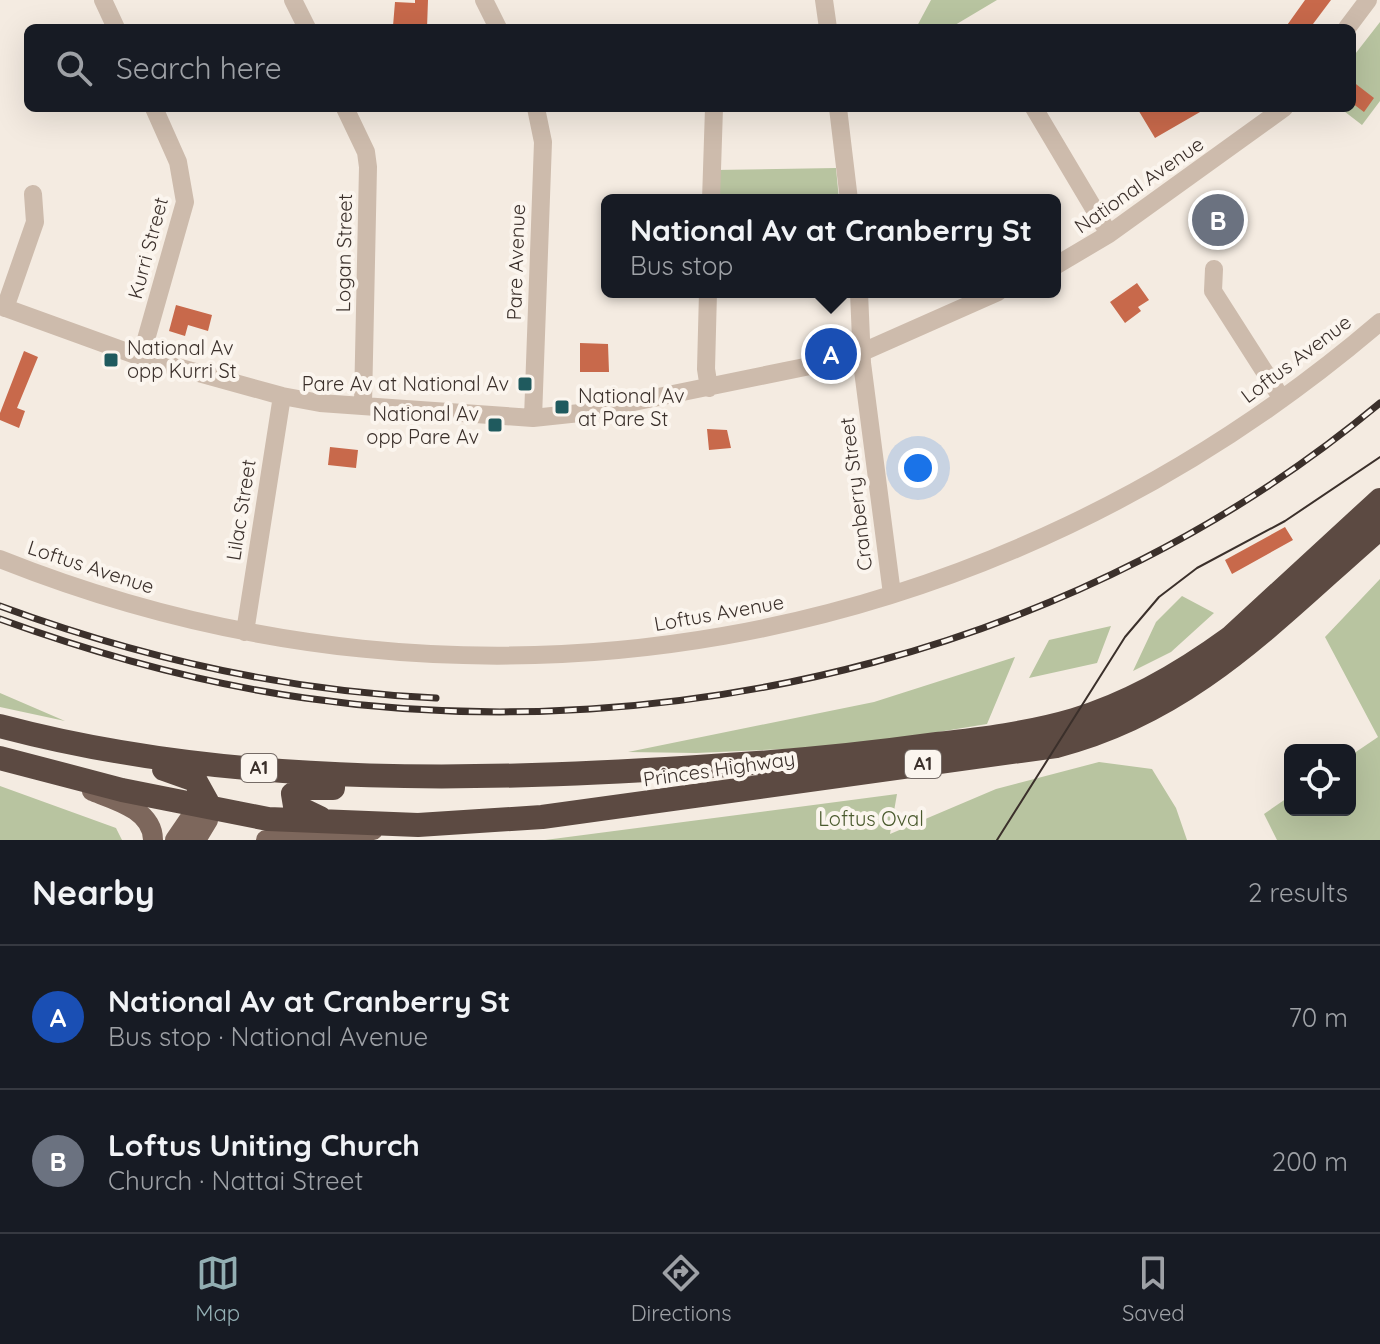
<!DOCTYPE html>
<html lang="en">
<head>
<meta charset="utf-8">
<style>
	body { margin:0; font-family:Quicksand,sans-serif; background:#242831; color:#f1f3f6 }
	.controls { position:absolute; right:24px; bottom:24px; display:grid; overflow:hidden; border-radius:12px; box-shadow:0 8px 32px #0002 }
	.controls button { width:72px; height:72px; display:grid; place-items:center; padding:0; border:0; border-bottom:2px solid #363941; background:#171b24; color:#f1f3f6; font:40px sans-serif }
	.you { position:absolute; left:918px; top:468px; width:28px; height:28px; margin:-20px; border:6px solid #fff; border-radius:50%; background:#1a73e8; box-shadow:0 0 0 12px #1a73e833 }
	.badge { display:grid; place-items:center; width:52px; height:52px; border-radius:50%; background:#92aeb2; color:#fff; font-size:26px; font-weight:700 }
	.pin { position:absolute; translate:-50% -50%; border:4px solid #fff; box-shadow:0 2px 8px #0006 }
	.popup { position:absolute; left:601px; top:194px; width:460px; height:104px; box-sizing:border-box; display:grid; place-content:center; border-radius:12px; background:#171b24; filter:drop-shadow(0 2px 6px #0005); font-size:26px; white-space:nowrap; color:#9ea1a6 }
	.popup b { font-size:30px; color:#f1f3f6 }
	.popup::after { content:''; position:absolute; left:50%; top:100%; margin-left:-16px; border:16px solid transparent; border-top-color:#171b24 }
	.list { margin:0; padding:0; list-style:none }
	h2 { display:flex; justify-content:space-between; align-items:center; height:104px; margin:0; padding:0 32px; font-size:34px }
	h2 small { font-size:26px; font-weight:400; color:#9ea1a6 }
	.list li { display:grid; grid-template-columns:52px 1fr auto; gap:24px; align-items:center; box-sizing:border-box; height:144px; padding:0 32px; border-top:2px solid #363941 }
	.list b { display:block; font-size:30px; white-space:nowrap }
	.list p { margin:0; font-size:26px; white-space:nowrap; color:#9ea1a6 }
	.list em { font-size:26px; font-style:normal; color:#9ea1a6 }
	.icon { flex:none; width:44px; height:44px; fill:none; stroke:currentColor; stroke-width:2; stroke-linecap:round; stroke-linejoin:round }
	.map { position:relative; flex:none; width:1380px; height:840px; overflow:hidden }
	.search { position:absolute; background:#171b24; box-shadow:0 8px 32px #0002; left:24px; right:24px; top:24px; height:88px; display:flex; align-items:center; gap:20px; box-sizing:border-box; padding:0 28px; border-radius:12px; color:#9ea1a6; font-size:30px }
	.sheet { height:392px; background:#171b24 }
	nav { display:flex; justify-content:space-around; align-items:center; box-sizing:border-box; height:112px; border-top:2px solid #363941; background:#171b24; font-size:22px; color:#9ea1a6 }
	nav a { display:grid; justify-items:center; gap:4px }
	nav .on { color:#92aeb2 }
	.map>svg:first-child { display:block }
	.green { fill:#b8c4a0 }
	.building { fill:#c8694b }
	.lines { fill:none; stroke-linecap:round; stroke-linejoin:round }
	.minor { stroke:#cdbbac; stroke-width:18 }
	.major { stroke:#7d675c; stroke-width:20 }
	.highway { stroke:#5c4a42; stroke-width:24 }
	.tram { stroke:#3b302b; stroke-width:2 }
	.rail-casing { stroke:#3b302b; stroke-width:7 }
	.rail { stroke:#fbf5ee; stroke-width:4; stroke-dasharray:12; stroke-linecap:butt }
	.poi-dot { fill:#1f5a5e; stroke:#fbf5ee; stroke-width:3 }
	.labels { text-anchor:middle; stroke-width:8; stroke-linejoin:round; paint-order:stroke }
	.shield { fill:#fbf5ee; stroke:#756b66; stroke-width:2 }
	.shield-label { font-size:18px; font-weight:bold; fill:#3b302b }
	.street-label { font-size:20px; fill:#3b302b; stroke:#fbf5ee }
	.poi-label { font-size:20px; fill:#3b302b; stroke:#fbf5ee; text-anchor:start }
	.park-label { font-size:20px; fill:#4a5a2e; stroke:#fbf5ee }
</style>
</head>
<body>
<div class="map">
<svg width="1380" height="840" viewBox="0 0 1380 840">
	<rect width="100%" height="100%" fill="#f4ebe1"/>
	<path class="green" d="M931,0H997L950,28H916Z
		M1380,22V101L1362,125L1340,108H1352V58Z
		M836,168L839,200H716L715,170Z
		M1380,579V840H1277L1264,814L1290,796V810H1350V756L1378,737L1325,637Z
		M1182,596L1214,613L1171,652L1133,671L1156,622Z
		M1111,626L1097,663L1029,678L1049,640Z
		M1015,657L987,724L853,746L696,753L628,752L874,702Z
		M0,693L65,721L0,707Z
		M1099,762L1152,769L1176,808L1187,840H545L897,794L890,834L996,789Z
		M0,786L116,828L122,840H0Z"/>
	<path class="building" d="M415,0H428L427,28L393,26L395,2L415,3Z
		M1305,0H1331L1310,28H1285Z
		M1352,81L1374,98L1364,112L1352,103Z
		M1137,108H1207L1155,138Z
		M1226,204L1235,217L1210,235L1201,222Z
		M1137,283L1149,300L1138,307L1141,311L1125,323L1110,302Z
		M176,305L212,315L208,331L188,325L185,336L169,331Z
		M580,343L608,344L609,372H580Z
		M24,351L38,357L17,408L25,411L19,428L0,420V413Z
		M707,429L727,430L731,448L709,450Z
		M330,447L358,450L356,468L328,465Z
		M1285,527L1293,540L1232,574L1225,560Z"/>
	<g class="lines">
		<path class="minor" d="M103,0L116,28
			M293,0L307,28
			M484,0L498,28
			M824,0L828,28
			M1347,28L1368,0
			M345,108L366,152L368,167L363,404
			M838,108L849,200
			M1034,108L1109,234
			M711,200L714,108
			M1055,266L1109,234L1284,108
			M1214,269L1213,291L1282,399
			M708,292L706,369L709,388
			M859,292L862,363L892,594
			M0,306L141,357L282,396L320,403L533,418L580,413L849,358L998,292
			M5,308L35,222L33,194
			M141,357L185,202L178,162L154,108
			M533,418L543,142L536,108
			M0,559C476,749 993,653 1380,322
			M245,632L282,396"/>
		<path class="major" d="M92,791C115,800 153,810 153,840
			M175,840L199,805
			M196,840L208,820L210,807
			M266,840L373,830"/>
		<path class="highway" d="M0,726C241,790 496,781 742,764C807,760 872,753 937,744C982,739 1030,733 1074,720C1131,703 1182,673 1230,638L1380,500
			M0,758L122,790L268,819L418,825L542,817L1056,746C1193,711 1277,617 1380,528
			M164,769L195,780L210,807
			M320,818L295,806L293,794L303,788H333"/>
		<path class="tram" d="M997,840L1125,637L1159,597L1197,568L1285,521L1380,457"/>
		<g class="rail-casing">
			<path id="rail" d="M0,606C141,658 287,691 436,698
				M0,619C99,655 201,683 305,698C680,752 1088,647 1380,403"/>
		</g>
		<use href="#rail" class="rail"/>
	</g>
	<g class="poi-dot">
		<rect x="103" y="352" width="16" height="16" rx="4"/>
		<rect x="517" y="376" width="16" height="16" rx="4"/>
		<rect x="554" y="399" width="16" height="16" rx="4"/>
		<rect x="487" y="417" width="16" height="16" rx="4"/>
	</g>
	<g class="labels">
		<g class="shield">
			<rect x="905" y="750" width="36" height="28" rx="6"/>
			<rect x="241" y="754" width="36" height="28" rx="6"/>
		</g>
		<g class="shield-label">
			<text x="923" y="770">A1</text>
			<text x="259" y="774">A1</text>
		</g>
		<g class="street-label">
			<text transform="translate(1139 185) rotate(-35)" y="7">National Avenue</text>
			<text transform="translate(148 248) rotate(-75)" y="7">Kurri Street</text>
			<text transform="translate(344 253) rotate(-89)" y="7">Logan Street</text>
			<text transform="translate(516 262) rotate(-88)" y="7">Pare Avenue</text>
			<text transform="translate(1296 359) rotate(-37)" y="7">Loftus Avenue</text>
			<text transform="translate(856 494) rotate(-97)" y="7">Cranberry Street</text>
			<text transform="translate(241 510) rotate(-81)" y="7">Lilac Street</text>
			<text transform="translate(91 567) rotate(18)" y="7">Loftus Avenue</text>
			<text transform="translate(719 613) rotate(-10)" y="7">Loftus Avenue</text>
			<text transform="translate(719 769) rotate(-8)" y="7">Princes Highway</text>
		</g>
		<g class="poi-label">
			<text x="127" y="355">National Av<tspan x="127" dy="23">opp Kurri St</tspan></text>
			<text x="509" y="391" text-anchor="end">Pare Av at National Av</text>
			<text x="578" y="403">National Av<tspan x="578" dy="23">at Pare St</tspan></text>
			<text x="479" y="421" text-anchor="end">National Av<tspan x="479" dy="23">opp Pare Av</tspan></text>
		</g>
		<g class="park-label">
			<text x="871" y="826">Loftus Oval</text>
		</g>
	</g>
</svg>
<div class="controls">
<button><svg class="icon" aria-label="locate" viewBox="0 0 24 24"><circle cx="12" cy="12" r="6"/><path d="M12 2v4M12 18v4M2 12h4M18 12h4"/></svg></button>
</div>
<div class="you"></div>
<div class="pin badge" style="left:831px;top:354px;background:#1a4fb4">A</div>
<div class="popup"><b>National Av at Cranberry St</b>Bus stop</div>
<div class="pin badge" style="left:1218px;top:220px;background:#6b7280">B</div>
<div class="search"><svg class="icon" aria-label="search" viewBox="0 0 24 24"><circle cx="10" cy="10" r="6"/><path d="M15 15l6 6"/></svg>Search here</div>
</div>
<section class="sheet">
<h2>Nearby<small>2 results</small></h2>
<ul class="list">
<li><span class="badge" style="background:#1a4fb4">A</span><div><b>National Av at Cranberry St</b><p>Bus stop · National Avenue</p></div><em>70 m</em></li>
<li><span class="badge" style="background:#6b7280">B</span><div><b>Loftus Uniting Church</b><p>Church · Nattai Street</p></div><em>200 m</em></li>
</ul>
</section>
<nav>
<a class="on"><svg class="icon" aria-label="map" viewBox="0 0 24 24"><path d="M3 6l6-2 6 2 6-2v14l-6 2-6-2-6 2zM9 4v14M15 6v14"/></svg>Map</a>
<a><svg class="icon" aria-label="directions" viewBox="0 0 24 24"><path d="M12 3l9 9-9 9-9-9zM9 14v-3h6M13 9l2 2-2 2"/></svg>Directions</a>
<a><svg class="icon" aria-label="saved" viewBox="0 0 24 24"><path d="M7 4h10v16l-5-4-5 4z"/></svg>Saved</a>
</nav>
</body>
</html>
